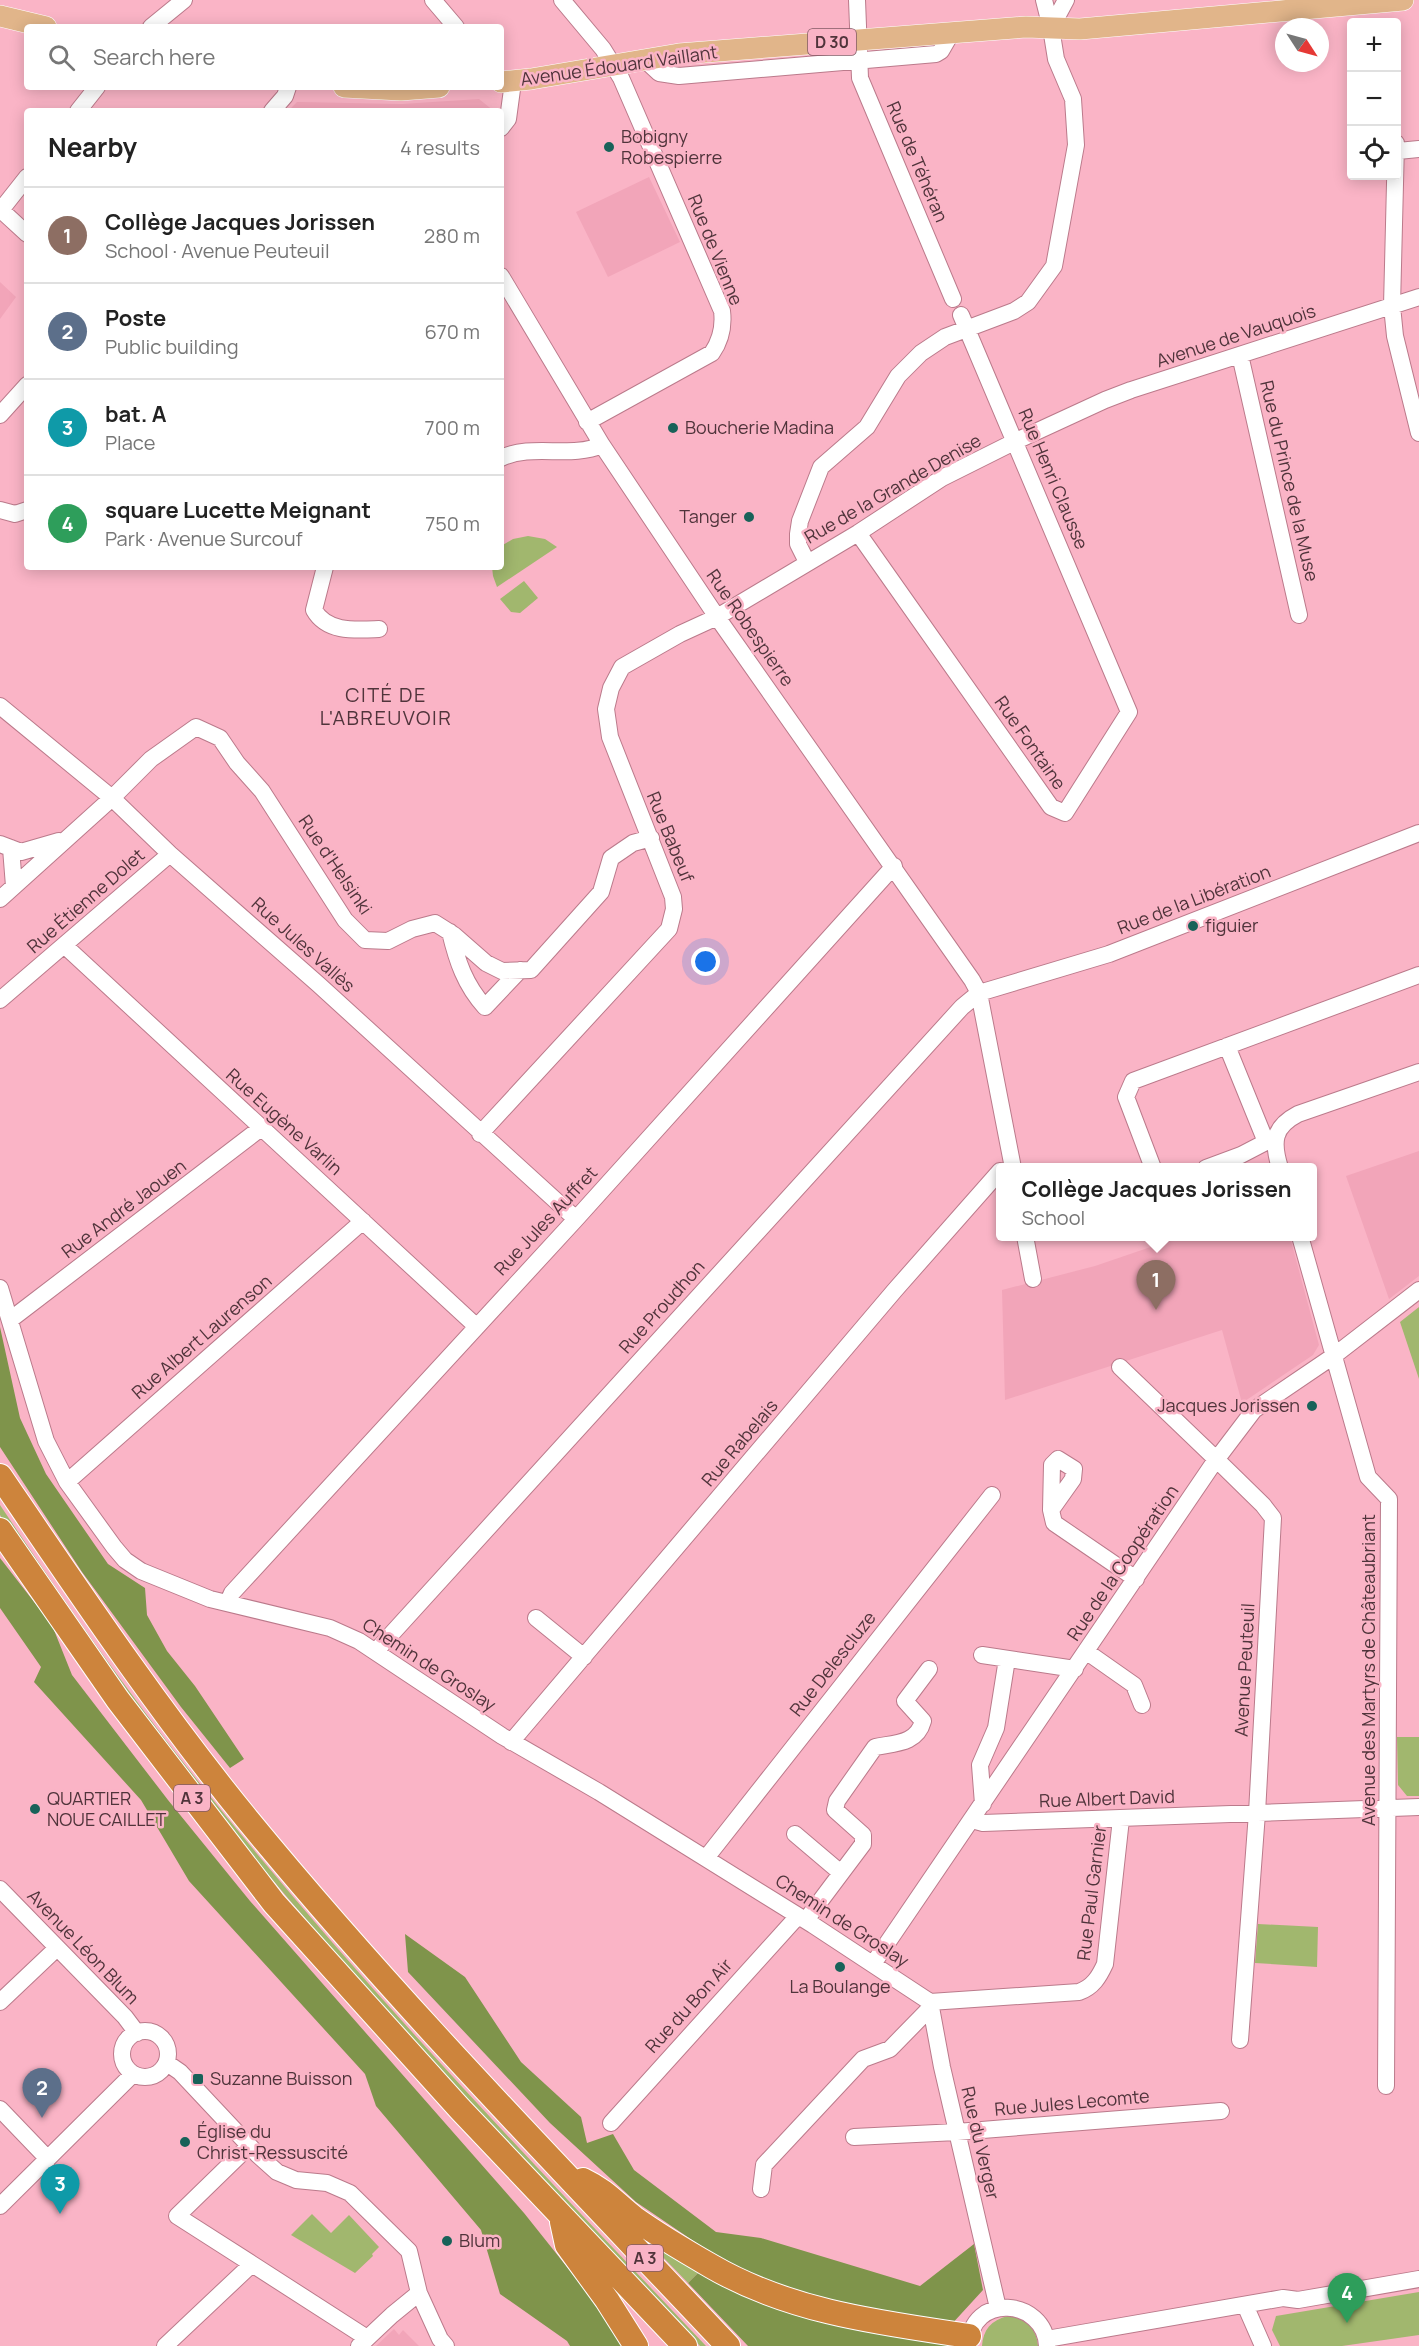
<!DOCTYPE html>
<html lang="en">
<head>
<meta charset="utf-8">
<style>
	body { margin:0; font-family:Manrope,sans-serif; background:#f6f6f6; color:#222 }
	.controls { position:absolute; right:18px; top:18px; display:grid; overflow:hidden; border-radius:6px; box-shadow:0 3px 15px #0003 }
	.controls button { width:54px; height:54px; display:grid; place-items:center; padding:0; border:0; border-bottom:2px solid #e0e0e0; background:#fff; color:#222; font:30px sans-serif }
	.compass { position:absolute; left:1275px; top:18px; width:54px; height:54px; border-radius:50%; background:#fff; box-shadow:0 3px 15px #0003; rotate:126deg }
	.you { position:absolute; left:706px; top:962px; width:21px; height:21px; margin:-15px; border:4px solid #fff; border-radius:50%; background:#1a73e8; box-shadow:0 0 0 9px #1a73e833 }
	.badge { display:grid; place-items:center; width:39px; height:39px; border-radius:50%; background:#186259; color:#fff; font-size:20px; font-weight:700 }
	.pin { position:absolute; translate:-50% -50px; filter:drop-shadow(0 2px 3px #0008) }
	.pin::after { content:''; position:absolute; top:32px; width:21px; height:18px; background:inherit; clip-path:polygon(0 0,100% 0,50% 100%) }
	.popup { position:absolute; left:996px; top:1163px; width:321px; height:78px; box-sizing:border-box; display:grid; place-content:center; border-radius:6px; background:#fff; filter:drop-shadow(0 2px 4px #0005); font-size:20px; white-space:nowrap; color:#767676 }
	.popup b { font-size:22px; color:#222 }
	.popup::after { content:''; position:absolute; left:50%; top:100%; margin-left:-12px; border:12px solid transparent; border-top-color:#fff }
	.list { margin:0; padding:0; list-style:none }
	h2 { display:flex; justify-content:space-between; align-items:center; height:78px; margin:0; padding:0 24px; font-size:26px }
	h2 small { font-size:20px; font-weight:400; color:#767676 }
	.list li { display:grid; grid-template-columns:39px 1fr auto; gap:18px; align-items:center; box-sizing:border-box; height:96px; padding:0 24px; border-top:2px solid #e0e0e0 }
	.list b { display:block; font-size:22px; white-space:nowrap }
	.list p { margin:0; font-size:20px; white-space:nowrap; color:#767676 }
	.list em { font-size:20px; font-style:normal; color:#767676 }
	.icon { flex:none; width:33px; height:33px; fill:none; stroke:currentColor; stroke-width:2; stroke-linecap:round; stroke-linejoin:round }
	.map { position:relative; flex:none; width:1419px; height:2346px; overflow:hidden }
	.search { position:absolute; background:#fff; box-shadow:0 3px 15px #0003; left:24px; top:24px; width:480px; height:66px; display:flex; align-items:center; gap:15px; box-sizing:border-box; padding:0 21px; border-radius:6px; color:#767676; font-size:22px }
	.panel { position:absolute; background:#fff; box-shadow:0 3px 15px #0003; left:24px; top:108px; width:480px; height:462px; border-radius:6px }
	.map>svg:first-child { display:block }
	.built { fill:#f2a5b9 }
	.green { fill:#a1b76e }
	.forest { fill:#7f944b }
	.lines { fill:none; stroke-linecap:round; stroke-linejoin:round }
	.minor-casing { stroke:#bb7a8b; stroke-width:18 }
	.major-casing { stroke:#fff; stroke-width:22 }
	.highway-casing { stroke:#fff; stroke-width:26 }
	.minor { stroke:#fff; stroke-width:16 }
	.major { stroke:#e1b58a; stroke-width:21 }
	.highway { stroke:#cd843c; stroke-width:24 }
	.poi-dot { fill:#186259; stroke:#fab4c6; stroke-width:2 }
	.labels { text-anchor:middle; stroke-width:5; stroke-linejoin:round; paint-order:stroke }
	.shield { fill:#fab4c6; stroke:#835a65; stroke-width:1.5 }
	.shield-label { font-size:16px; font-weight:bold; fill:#50343b }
	.street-label { font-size:18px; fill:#50343b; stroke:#fab4c6 }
	.poi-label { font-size:18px; fill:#50343b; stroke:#fab4c6; text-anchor:start }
	.neighbourhood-label { font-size:20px; letter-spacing:1.5px; fill:#50343b; stroke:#fab4c6 }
</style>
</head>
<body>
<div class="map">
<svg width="1419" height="2346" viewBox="0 0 1419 2346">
	<rect width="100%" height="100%" fill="#fab4c6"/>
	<path class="built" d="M479,99L494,111H288L297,102L402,104Z
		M649,177L680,242L608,277L576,212Z
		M0,282L16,297L0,319Z
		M1419,1151V1276L1389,1299L1346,1176Z
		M1180,1237H1290L1319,1345L1313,1355L1242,1403L1222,1330L1005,1400L1002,1290L1095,1266Z
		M394,2329L399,2335L403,2330L419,2346H376Z"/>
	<path class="green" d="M528,536L545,539L557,547L497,587L493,576L492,567H501V546L513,539Z
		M524,581L538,598L520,613L511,612L500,599Z
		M1419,1307V1379L1400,1322Z
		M0,1505C61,1596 122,1685 190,1771C349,1973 529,2159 706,2346H700C546,2183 389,2022 246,1848C163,1748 89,1640 13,1535L0,1515Z
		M1397,1737H1419V1796H1407L1398,1785Z
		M1258,1924L1318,1927L1317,1967L1255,1963Z
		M312,2214L331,2233L349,2215L379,2247L372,2254L373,2256L355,2273L291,2235Z
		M628,2221L700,2271L688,2283Z
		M1419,2292V2335L1342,2346H1280L1272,2330L1276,2316Z
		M1008,2316C1025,2318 1037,2328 1038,2346H982C983,2330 991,2320 1008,2316Z"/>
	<path class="forest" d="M0,1327L20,1418L46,1474L108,1564L145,1588L147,1615L167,1651L195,1686L244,1759L230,1768L181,1707L82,1572L0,1447Z
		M0,1558L52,1625L72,1675L168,1800L250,1901L524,2213L587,2292L623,2346H570L567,2341L500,2294L481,2230L376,2106L365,2074L189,1881L141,1800L34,1682L41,1667L0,1608Z
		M405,1934L465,1977L521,2062L581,2117L587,2143L613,2134L634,2170L716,2232L761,2238L920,2286L974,2244L983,2290L950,2326L801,2295L720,2259L636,2202L550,2123L408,1972Z
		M700,2271L737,2290L825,2323L942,2340L949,2342V2346H748L688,2283Z"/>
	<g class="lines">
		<g class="minor-casing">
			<path id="minor" d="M433,0L456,27
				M562,0L603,49L621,78L722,311C724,327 721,340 712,353L587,422
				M857,0L860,78L953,299
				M151,27L184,0
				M1051,28L1066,0
				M644,59L659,73L679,76L936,54L941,51L952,32
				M78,111L97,87
				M272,111L285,96L288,87
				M501,128L508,119L513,82
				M1396,143L1392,306L1395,336L1419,433
				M1398,151L1419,149
				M0,209L27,234
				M1,210L27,177
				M501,276L602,445L717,617L972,980L979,993L1013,1168
				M1240,355L1299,615
				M0,415L27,385
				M501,458C533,443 570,459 602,445
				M0,510L15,514L27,510
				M858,533L1051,807L1065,813L1129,712L961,315
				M807,562L798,544V534L800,521L821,467L867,427L898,376L921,353L945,337L1014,311L1028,302L1054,266L1076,145L1073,99L1056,59L1051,28L1044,0
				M325,567L314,610C327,633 356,630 379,629
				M0,706L112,798L170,854L318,984L576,1219
				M0,844L21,852L59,841
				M11,848L14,886
				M0,899L112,798L151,759L196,727L220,738L237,763L262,791L345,920L365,940L388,941L412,929L435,923L454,935L486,963L502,971L531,970L601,892L611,858L633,843L651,838
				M450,932C457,961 465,985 485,1007L520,970
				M65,946L476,1326
				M0,1000L170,854
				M1227,1046L1266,1142
				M480,1134L669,929L674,909L673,897L610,737L606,709L611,688L622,667L680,634L717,617L858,533L942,478L1016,441L1105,400L1131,390L1419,297
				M1153,1168L1126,1097L1133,1081L1419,975
				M1206,1168L1241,1155L1266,1142
				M1280,1168C1272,1142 1273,1127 1298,1114L1419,1072
				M1025,1236L1033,1279
				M1300,1236L1368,1477L1389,1499L1386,2086
				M0,1288L46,1441L67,1482L114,1547L125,1560L141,1571L210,1599L330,1628L359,1641L502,1736L599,1792L813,1925L930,2002L942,2067L998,2308
				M10,1320L261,1128
				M1120,1367L1217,1460L1263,1505L1273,1518L1257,1813L1240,2040
				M67,1482L363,1221
				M1051,1510L1073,1479L1074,1469L1058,1459L1052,1465L1051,1510L1054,1523L1136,1579
				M228,1602L232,1593L576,1219L894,866
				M536,1618L584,1657
				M376,1651L962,1007L979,993L1109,954L1419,833
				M1087,1652L1134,1685L1142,1705
				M982,1655L1075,1669
				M511,1742L895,1290L1000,1171
				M983,1804L980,1765L996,1728L1007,1659
				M972,1820L983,1823L1419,1807
				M795,1834L841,1873
				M706,1858L992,1495
				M0,1889L125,2017L137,2033
				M806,1920L863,1844V1835L835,1810L837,1801L875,1747C895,1743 917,1744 923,1721L905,1701L929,1669
				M873,1964L1213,1464L1254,1410L1335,1355L1419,1290
				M0,2002L57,1948
				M930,2002L1079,1992C1093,1987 1099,1977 1105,1964L1121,1819
				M122 2054a23 23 0 1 1 46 0a23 23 0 1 1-46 0Z
				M167,2063L180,2072L258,2155L277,2172L296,2180L327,2183L350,2193L409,2251L419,2293L440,2339L446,2346
				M0,2109L48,2159
				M611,2123L798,1916
				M854,2137L957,2132L1221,2111
				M249,2146L177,2216L252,2264
				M761,2189L764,2165L863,2059L890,2049L931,2007
				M0,2206L133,2074
				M1245,2305L1263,2346
				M1047,2339L1283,2298L1298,2300L1419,2279
				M165,2346L252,2264L367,2338
				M359,2346L392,2315L419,2293
				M969,2346C970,2292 1045,2298 1047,2346"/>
		</g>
		<g class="major-casing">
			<path id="major" d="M0,16L46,27
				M501,82L531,79L679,54L1026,27L1080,29L1403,0
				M344,87L401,90L439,87"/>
		</g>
		<g class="highway-casing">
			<path id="highway" d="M0,1476C79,1592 158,1710 247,1819C398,2003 565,2173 728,2346
				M0,1530L118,1700L274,1903L460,2109L685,2346
				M583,2180C606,2191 615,2203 634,2218C658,2235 685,2251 711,2266C790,2312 881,2323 969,2336
				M562,2222L567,2245L607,2300L636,2346"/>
		</g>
		<use href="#minor" class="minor"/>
		<use href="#major" class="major"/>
		<use href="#highway" class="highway"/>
	</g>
	<g class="poi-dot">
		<circle cx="609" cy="147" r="6"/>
		<circle cx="673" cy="428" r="6"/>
		<circle cx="749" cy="517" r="6"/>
		<circle cx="1193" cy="926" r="6"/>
		<circle cx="1312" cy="1406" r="6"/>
		<circle cx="35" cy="1809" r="6"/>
		<circle cx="840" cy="1967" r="6"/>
		<rect x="192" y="2073" width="12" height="12" rx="3"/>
		<circle cx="185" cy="2142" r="6"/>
		<circle cx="447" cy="2241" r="6"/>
	</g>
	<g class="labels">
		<g class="shield">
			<rect x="808" y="29" width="48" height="26" rx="4.5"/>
			<rect x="174" y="1785" width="36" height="26" rx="4.5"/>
			<rect x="627" y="2245" width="36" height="26" rx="4.5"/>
		</g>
		<g class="shield-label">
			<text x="832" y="48">D 30</text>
			<text x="192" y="1804">A 3</text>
			<text x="645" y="2264">A 3</text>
		</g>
		<g class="street-label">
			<text transform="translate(619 66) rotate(-8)" y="6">Avenue Édouard Vaillant</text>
			<text transform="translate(917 162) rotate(67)" y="6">Rue de Téhéran</text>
			<text transform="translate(715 250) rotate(68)" y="6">Rue de Vienne</text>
			<text transform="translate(1236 336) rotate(-18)" y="6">Avenue de Vauquois</text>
			<text transform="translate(1053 479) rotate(67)" y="6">Rue Henri Clausse</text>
			<text transform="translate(1289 481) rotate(77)" y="6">Rue du Prince de la Muse</text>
			<text transform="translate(893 489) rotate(-30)" y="6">Rue de la Grande Denise</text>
			<text transform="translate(750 628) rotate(55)" y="6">Rue Robespierre</text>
			<text transform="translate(1030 743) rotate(55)" y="6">Rue Fontaine</text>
			<text transform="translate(670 837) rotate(68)" y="6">Rue Babeuf</text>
			<text transform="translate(335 865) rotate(56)" y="6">Rue d'Helsinki</text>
			<text transform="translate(1194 900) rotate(-21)" y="6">Rue de la Libération</text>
			<text transform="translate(86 901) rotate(-41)" y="6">Rue Étienne Dolet</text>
			<text transform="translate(303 945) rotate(42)" y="6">Rue Jules Vallès</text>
			<text transform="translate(284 1122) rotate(42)" y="6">Rue Eugène Varlin</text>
			<text transform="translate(124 1209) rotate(-37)" y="6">Rue André Jaouen</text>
			<text transform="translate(546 1221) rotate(-47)" y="6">Rue Jules Auffret</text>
			<text transform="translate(662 1307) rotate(-48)" y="6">Rue Proudhon</text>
			<text transform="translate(202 1337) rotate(-41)" y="6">Rue Albert Laurenson</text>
			<text transform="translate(740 1443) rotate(-50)" y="6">Rue Rabelais</text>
			<text transform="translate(1123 1563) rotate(-56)" y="6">Rue de la Coopération</text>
			<text transform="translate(833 1664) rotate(-52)" y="6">Rue Delescluze</text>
			<text transform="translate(429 1665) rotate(33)" y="6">Chemin de Groslay</text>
			<text transform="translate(1245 1670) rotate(-87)" y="6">Avenue Peuteuil</text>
			<text transform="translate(1369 1670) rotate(-90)" y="6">Avenue des Martyrs de Châteaubriant</text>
			<text transform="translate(1107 1799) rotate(-2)" y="6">Rue Albert David</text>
			<text transform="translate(1092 1893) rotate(-83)" y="6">Rue Paul Garnier</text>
			<text transform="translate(842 1921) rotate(33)" y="6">Chemin de Groslay</text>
			<text transform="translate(83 1947) rotate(46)" y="6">Avenue Léon Blum</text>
			<text transform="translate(689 2006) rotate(-48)" y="6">Rue du Bon Air</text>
			<text transform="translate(1072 2103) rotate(-5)" y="6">Rue Jules Lecomte</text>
			<text transform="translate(980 2143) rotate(77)" y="6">Rue du Verger</text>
		</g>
		<g class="poi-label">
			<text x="621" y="143">Bobigny<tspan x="621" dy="21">Robespierre</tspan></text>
			<text x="685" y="434">Boucherie Madina</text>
			<text x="737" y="523" text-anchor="end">Tanger</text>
			<text x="1205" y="932">figuier</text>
			<text x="1300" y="1412" text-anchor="end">Jacques Jorissen</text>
			<text x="47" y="1805">QUARTIER<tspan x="47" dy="21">NOUE CAILLET</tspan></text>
			<text x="840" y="1993" text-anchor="middle">La Boulange</text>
			<text x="210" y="2085">Suzanne Buisson</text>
			<text x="197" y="2138">Église du<tspan x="197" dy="21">Christ-Ressuscité</tspan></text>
			<text x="459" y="2247">Blum</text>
		</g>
		<g class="neighbourhood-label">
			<text x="386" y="702">CITÉ DE<tspan x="386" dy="23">L'ABREUVOIR</tspan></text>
		</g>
	</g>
</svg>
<div class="controls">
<button>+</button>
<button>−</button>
<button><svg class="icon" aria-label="locate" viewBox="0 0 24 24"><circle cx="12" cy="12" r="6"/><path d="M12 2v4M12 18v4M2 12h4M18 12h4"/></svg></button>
</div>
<svg class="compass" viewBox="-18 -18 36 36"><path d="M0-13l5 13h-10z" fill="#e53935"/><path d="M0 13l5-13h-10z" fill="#767676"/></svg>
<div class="you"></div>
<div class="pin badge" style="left:1156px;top:1310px;background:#8d6e63">1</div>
<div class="popup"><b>Collège Jacques Jorissen</b>School</div>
<div class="pin badge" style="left:42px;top:2118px;background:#5c6f8a">2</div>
<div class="pin badge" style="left:60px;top:2214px;background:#0f9aa8">3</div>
<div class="pin badge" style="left:1347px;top:2323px;background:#2e9e5b">4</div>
<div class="search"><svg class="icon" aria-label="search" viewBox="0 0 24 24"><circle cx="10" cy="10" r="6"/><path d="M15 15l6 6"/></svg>Search here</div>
<section class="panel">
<h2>Nearby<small>4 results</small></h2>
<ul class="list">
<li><span class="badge" style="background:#8d6e63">1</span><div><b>Collège Jacques Jorissen</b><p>School · Avenue Peuteuil</p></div><em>280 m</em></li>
<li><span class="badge" style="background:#5c6f8a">2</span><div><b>Poste</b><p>Public building</p></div><em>670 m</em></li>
<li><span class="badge" style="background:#0f9aa8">3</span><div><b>bat. A</b><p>Place</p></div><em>700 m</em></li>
<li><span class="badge" style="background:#2e9e5b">4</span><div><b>square Lucette Meignant</b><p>Park · Avenue Surcouf</p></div><em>750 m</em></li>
</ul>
</section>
</div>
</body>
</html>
